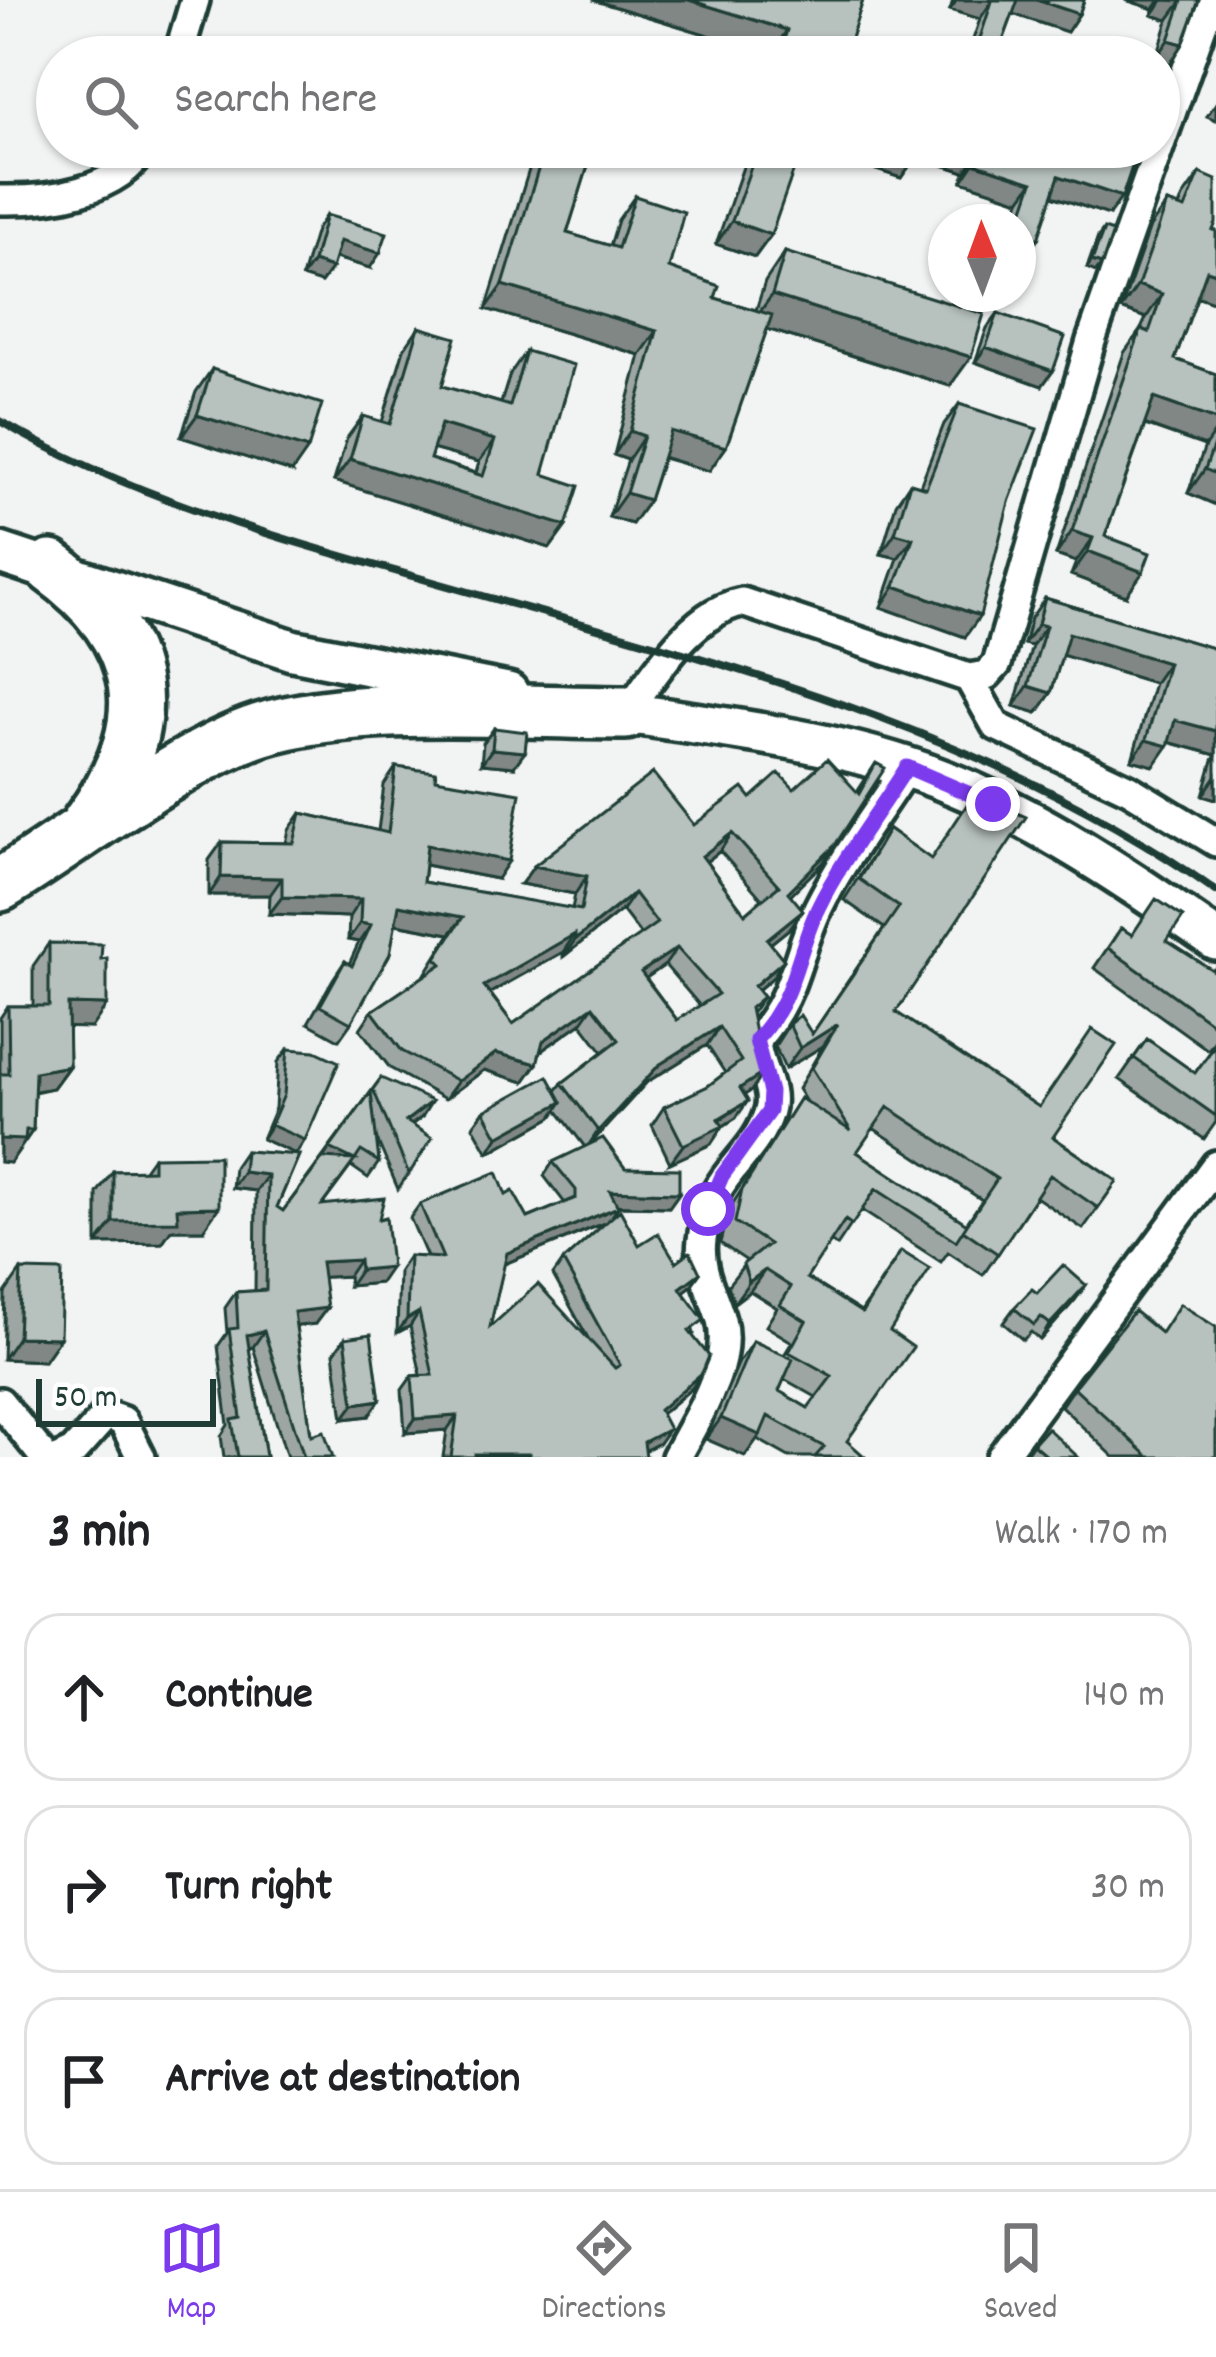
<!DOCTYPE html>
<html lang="en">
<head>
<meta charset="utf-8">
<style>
	body { margin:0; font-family:Dekko,sans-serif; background:#f2f2f2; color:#202124 }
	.compass { position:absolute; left:928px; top:204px; width:108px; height:108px; border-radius:50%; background:#fff; box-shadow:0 3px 9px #0004; rotate:359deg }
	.scale { position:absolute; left:36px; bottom:30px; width:180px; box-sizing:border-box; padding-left:12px; border:6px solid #1f3d34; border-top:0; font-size:33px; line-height:42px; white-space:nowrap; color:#1f3d34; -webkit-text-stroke:9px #fff; paint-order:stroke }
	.stop { position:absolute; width:36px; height:36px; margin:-27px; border:9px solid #7c3aed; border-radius:50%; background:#fff }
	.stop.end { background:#7c3aed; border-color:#fff; box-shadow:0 3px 12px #0008 }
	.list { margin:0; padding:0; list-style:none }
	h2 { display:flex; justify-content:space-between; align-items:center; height:156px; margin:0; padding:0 48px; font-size:51px }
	h2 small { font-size:39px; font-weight:400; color:#757577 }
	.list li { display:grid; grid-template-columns:78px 1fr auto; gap:36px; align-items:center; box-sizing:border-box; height:168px; margin:0 24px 24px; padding:0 24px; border:3px solid #e0e0e0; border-radius:36px }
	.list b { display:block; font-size:45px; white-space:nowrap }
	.list em { font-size:39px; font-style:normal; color:#757577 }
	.icon { flex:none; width:66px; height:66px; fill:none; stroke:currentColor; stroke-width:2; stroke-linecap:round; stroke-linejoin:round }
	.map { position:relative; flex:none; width:1216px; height:1457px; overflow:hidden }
	.search { position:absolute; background:#fff; box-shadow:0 3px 9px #0004; left:36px; right:36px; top:36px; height:132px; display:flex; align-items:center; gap:30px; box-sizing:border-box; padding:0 42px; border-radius:66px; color:#757577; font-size:45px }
	.sheet { height:732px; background:#fff }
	nav { display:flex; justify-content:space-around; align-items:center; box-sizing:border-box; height:168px; border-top:3px solid #e0e0e0; background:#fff; font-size:33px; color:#757577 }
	nav a { display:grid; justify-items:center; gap:6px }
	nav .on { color:#7c3aed }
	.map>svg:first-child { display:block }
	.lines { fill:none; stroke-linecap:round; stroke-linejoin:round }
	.street-casing { stroke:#1f3d34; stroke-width:36 }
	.secondary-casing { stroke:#1f3d34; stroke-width:48 }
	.highway-casing { stroke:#1f3d34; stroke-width:60 }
	.street { stroke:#fff; stroke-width:27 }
	.secondary { stroke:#fff; stroke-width:39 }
	.highway { stroke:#fff; stroke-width:51 }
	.rail { stroke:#1f3d34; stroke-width:8 }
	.wall { fill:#9da6a3; stroke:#1f3d34; stroke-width:3; fill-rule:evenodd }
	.shaded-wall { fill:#808784; stroke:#1f3d34; stroke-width:3 }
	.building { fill:#b7c1bd; stroke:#1f3d34; stroke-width:3; fill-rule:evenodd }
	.route { stroke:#7c3aed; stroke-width:15 }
</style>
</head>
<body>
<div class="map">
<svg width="1216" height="1457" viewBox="0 0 1216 1457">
	<rect width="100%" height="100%" fill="#f2f3f3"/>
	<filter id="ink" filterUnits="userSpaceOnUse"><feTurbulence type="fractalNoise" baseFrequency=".00833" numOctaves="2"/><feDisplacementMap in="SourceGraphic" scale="24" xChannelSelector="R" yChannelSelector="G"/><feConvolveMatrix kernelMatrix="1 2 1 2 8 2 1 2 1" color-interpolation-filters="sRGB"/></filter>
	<g filter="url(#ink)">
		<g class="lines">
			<g class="street-casing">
				<path id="street" d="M178,57L195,0
					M0,200C48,201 118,193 144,147
					M969,678L996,726L1129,789L1216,842
					M626,713C657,672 690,613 742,602L969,678L987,675L997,664L1091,341L1211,0
					M0,1402L44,1457
					M62,1457L73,1452L106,1415L123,1421L141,1457
					M676,1457C696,1419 733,1365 721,1320C713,1292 698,1270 702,1240C709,1171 754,1161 769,1111C776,1088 756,1064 756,1040C797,994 794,959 818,908C842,859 878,813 907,767
					M1001,1457L1216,1165"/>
			</g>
			<g class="secondary-casing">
				<path id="secondary" d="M0,553L292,650L508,693
					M602,709C704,726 807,735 906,767C1020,804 1119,873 1216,940"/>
			</g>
			<g class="highway-casing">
				<path id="highway" d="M51,567C151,639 161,725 88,823
					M0,885C73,841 182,755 260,730C358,699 521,713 626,713"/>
			</g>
			<use href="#street" class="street"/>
			<use href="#secondary" class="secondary"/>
			<use href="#highway" class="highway"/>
			<path class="rail" d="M0,421C127,496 275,537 416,577C692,656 979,722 1216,891"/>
		</g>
		<path class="wall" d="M593,0H863L845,57H770L771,54Z
			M953,0H1084L1079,14L1067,32L1013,14L997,57H967L980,19L950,10Z
			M1126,0H1199L1183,44L1170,64L1159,60V57H1157L1168,20L1152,15L1154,9Z
			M536,147H594L567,233L610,246L618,220L635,196L669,268L715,298L756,310L765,282L785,252L950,386L767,329L726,447L709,471L663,458L649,500L632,524L609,517L628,460L614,455L640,355L486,309Z
			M757,147L771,235L755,257L716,244L743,167Z
			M833,147H1116L1109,215L1052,196L1026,257L1018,254V222H1013L1020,200L962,181L965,172L915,156L901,178L831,155Z
			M1200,173L1213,230L1216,231V303L1197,296L1175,359L1216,374V505L1188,493L1205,446L1145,425L1105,536L1126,596L1071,575L1076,562L1056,555L1124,353L1141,329L1146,318L1121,309L1150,227L1167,203L1179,207L1183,197Z
			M326,215L370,268L335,258L332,268L321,283L302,277L316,230Z
			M1104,229L1096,272L1087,268L1098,237Z
			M998,313L1053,371L1042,386L975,362L987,328Z
			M419,327L442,386L501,403L510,374L526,351L543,474L566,526L550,548L334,481L347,438L363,416L382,422L404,349ZM433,449L479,462L476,473L430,459Z
			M212,369L292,472L181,437L196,392Z
			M959,404L1009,502L965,637L881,607L898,558L881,554L896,504L910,483L920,486L944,424Z
			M1045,598L1216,649V755L1169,742L1154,766L1132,760L1154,683L1062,655L1051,693L1037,713L1014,706L1032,646L1024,644L1031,618Z
			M494,728L514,767L481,764L483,743Z
			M1216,755V799L1203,795L1213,760Z
			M876,763L823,863L790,895V928L770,944L784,960L772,978L758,990L763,997L751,1014V1091L744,1095L736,1118L723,1126L711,1144L670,1163L652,1125L664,1107L708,1086L725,1073L707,1045L647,1082L590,1144L625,1168L679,1193L669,1207L618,1206L612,1217L639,1245L700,1273L690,1287L683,1292L694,1334L692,1335V1388L661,1414L659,1443L645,1450L646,1457H443L447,1430L405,1433L402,1390L412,1376L421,1375L410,1326L397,1333L399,1271L409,1256L427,1257L410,1218L420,1204L506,1195L528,1218L565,1203L544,1176L553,1162L585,1147L557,1110L552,1117L488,1153L473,1126L484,1111L556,1091L562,1083L603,1052L581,1023L540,1052L524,1082L484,1070L445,1099L390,1068L360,1029L372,1011L424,976L450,934L395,924L351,1023L339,1040L308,1023L333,979L345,961L349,964L359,942L348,940L349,917L269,914L270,895H209V860L222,842L286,843L289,830L301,813L378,831L384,785L396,767L435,779L497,879L425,865L423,882L572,909L575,894L521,884L694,825L751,798L794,789L857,792ZM720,851L762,899L745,914L706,862ZM622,910L641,935L513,1024L490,993L563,952V957ZM665,965L700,1006L677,1020L646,978ZM605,1223L563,1261L553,1275L588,1338L490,1327L504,1264Z
			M889,829L930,859L896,1012L1053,1137L1117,1181L1083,1229L1036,1197L983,1275L948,1252L941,1262L861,1210L837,1246L830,1241L807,1278L861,1312L901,1251L890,1331L847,1441L865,1457H789L757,1439L745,1456L706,1439L739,1362L753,1341L784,1355L792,1342L766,1326L777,1308L750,1291L734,1303L728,1285L747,1261L720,1243L728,1211L800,1098L806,1102L798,1089L823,1046L785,1069L775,1046L789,1024L812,1034L884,928L844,900ZM873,1128L982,1200L966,1224L857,1152ZM784,1379L816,1397L808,1408L779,1391Z
			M1121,928L1132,935L1167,941L1213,971L1216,967V1039L1208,1050L1094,968Z
			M49,943L91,1028L68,1027L69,1066L53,1088L34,1092L33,1130L10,1163L0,1162V1018L8,1006H33V966Z
			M1147,1039L1195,1073L1216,1044V1122L1204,1139L1119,1079Z
			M288,1049L296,1154L262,1139L275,1108L278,1062Z
			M381,1078L422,1117L411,1125L432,1138L398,1189L376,1137L379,1162L368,1178L351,1166L322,1205L379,1219L380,1283L349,1286L348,1276L323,1277L315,1324L296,1326L311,1435L333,1457H287L253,1347L249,1348L266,1457H224L221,1436L228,1425L218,1346L227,1333L225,1308L236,1292L255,1291L256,1191L232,1188L234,1167L245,1151L299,1155L277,1207L283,1211Z
			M153,1157L203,1230H171L162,1243L97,1244V1193L113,1171H143Z
			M21,1270L60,1338L44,1361L3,1359L5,1293Z
			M1086,1285L1075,1300L1040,1340L1031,1332L1023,1340L1003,1323L1014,1308L1037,1293Z
			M1160,1333L1216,1457H1114L1061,1406L1074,1387Z
			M345,1338L369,1416L343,1419L334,1353Z
			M1033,1444L1078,1457H1024Z"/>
		<path class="shaded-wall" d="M593,0H689L787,30L771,54Z
			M957,0H988L992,1L980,19L950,10Z
			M1016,0H1037L1079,14L1067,32L1007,12Z
			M1126,0H1160L1154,9Z
			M1163,0L1182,1L1168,20L1152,15Z
			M1169,40L1183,44L1170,64L1159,60L1157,57Z
			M1216,103V120L1207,116Z
			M837,147H874L914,160L901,178L831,155Z
			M914,147H956L977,154L965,172L909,154Z
			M974,163L1033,182L1020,200L962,181Z
			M1059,176L1122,197L1109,215L1047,194Z
			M732,221L771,235L755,257L716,244Z
			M1018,232L1038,239L1026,257L1018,254Z
			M340,241L380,253L370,268L329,256Z
			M1092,261L1102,264L1096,272L1087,268Z
			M313,262L332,268L321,283L302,277Z
			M1207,270L1216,273V303L1190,294Z
			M503,285L657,331L640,355L486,309Z
			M1138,285L1162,294L1146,318L1121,309Z
			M772,295L971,357L950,386L751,324Z
			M986,347L1053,371L1042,386L975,362Z
			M1154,398L1216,420V430L1205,446L1138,422Z
			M197,415L308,449L292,472L181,437Z
			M441,424L495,440L479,462L425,447Z
			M630,431L644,436L628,460L614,455Z
			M671,431L726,447L709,471L655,455Z
			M350,459L566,526L550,548L334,481Z
			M1205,469L1216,474V505L1188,493Z
			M626,493L649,500L632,524L609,517Z
			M1072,531L1093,538L1076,562L1056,555Z
			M895,533L913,538L898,558L881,554Z
			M1088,551L1143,572L1126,596L1071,575Z
			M895,586L980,616L965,637L881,607Z
			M1038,624L1046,626L1032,646L1024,644Z
			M1069,633L1168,663L1154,683L1055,653Z
			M1028,686L1051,693L1037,713L1014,706Z
			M1175,720L1216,731V755L1161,740Z
			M1146,740L1168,746L1154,766L1132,760Z
			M492,749L525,752L514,767L481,764Z
			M1216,776V799L1203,795Z
			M732,833L720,851L690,874L702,856Z
			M427,845L509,861L497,879L415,863Z
			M835,845L823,863L776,909L788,892Z
			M534,866L587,876L575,894L521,884Z
			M221,877L282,878L270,895H209Z
			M634,893L622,910L563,957L575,940Z
			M282,897L361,899L349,917L269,914Z
			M399,905L463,917L450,934L386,922Z
			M803,910L790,928L754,957L767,939Z
			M360,923L371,925L359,942L348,940Z
			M575,934L563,952L472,1003L484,986Z
			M677,948L665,965L629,990L641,972Z
			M784,960L772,978L742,1003L754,986Z
			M68,1004L107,1005L91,1028L52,1027Z
			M593,1006L581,1023L531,1058L543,1041Z
			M838,1024L823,1046L785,1069L800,1048Z
			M719,1027L707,1045L647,1082L586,1149L598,1131L659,1065Z
			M496,1053L537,1064L524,1082L484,1070L445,1099L458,1081Z
			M69,1066L53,1088L19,1094L35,1072Z
			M763,1073L751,1091L727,1106L740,1088Z
			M432,1101L422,1117L395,1137L406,1121Z
			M748,1101L736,1118L723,1126L711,1144L670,1163L683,1145Z
			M562,1102L552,1117L488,1153L498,1137Z
			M271,1125L305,1140L296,1154L262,1139Z
			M26,1130H33L10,1163L0,1162V1139Z
			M330,1148L355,1160L319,1164Z
			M243,1172L268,1175L256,1191L232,1188Z
			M610,1191L679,1193L669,1207L600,1205Z
			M219,1207L203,1230H171L162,1243L97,1244L113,1222L177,1208Z
			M618,1207L609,1221L497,1267L507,1253Z
			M359,1260L348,1276L310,1278L321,1262Z
			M391,1267L380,1283L349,1286L360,1270Z
			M765,1270L750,1291L734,1303L749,1282Z
			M700,1273L690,1287L670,1302L680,1288Z
			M1086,1285L1075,1300L1040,1340L1050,1324Z
			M327,1308L315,1324L283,1328L294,1312Z
			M419,1312L410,1326L397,1333L407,1319Z
			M264,1331L253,1347L236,1351L247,1335Z
			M18,1337L60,1338L44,1361L3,1359Z
			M702,1373L692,1388L649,1424L659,1410Z
			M380,1400L369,1416L343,1419L354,1404Z
			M457,1416L447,1430L405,1433L415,1419Z
			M721,1418L760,1435L745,1456L706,1439Z
			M669,1429L659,1443L634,1456L644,1442Z
			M475,1454H529L528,1457H473Z"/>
		<path class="building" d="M689,0H863L845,57H779L787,30Z
			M988,0H1018L997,57H974L992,1Z
			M1037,0H1084L1079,14Z
			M1180,0H1199L1183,44L1169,40L1182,1Z
			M577,45L617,57H573Z
			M1070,47L1088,53L1087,57H1067Z
			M545,147H594L567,233L618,248L635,196L684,212L669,268L719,286L715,298L772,315L726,447L671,431L649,500L626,493L644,436L630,431L657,331L503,285Z
			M758,147H765L798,158L771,235L732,221Z
			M874,147H918L914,160Z
			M956,147H1116L1136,155L1122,197L1059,176L1038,239L1018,232V226L1033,182L974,163L977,154Z
			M1200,173L1216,180V223L1213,230L1216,231V273L1207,270L1175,359L1216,374V420L1154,398L1105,536L1150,553L1143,572L1088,551L1093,538L1072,531L1141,329L1149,332L1162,294L1138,285L1167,203L1185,209Z
			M326,215L387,233L380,253L340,241L332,268L313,262Z
			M1104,229L1113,232L1102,264L1092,261Z
			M785,252L984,314L971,357L772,295Z
			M998,313L1065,337L1053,371L986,347Z
			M419,327L456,338L442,386L510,406L526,351L574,365L543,474L579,486L566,526L350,459L363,416L390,424ZM441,424L495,440L483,476L430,459Z
			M212,369L322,404L308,449L197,415Z
			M959,404L1037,429L1009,502L980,616L895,586L913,538L895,533L910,483L926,488Z
			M1216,439V474L1205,469Z
			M1045,598L1216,649V731L1175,720L1168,746L1146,740L1168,663L1069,633L1051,693L1028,686L1046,626L1038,624Z
			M494,728L527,732L525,752L492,749Z
			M827,759L859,794L876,763L885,768L835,845L788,892L803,910L767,939L784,960L754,986L763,997L750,1008L763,1073L740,1088L748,1101L718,1119L723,1126L683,1145L664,1107L708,1086L741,1061L719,1027L659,1065L598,1131L562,1083L619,1040L593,1006L543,1041L537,1064L496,1053L458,1081L402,1051L372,1011L442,964L436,958L463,917L399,905L390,954L351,1023L320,1006L345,961L352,966L371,925L360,923L361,899L282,897V878L221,877L222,842L294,843L301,813L388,833L396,767L436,772L435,779L520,793L509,861L427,845L423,882L581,910L587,876L534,866L653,773L694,825L743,788L751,798L779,773L794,789ZM732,833L779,886L745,914L702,856ZM634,893L657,923L513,1024L484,986L575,934V940ZM677,948L718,994L677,1020L641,972Z
			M974,794L1026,817L896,1012L1039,1107L1092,1029L1116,1045L1053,1137L1117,1181L1098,1208L1050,1175L998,1254L963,1230L997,1179L888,1107L857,1152L967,1224L956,1241L876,1189L852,1225L845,1220L807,1278L862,1313L901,1251L930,1269L890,1331L913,1347L847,1441L865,1457H815L824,1447L768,1416L760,1435L721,1418L753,1341L793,1359L779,1391L808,1408L832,1376L789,1352L806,1321L780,1305L791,1287L765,1270L749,1282L743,1264L769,1244L735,1222L742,1190L800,1098L851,1131L812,1068L838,1024L800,1048L789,1024L800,1015L812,1034L899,907L859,879L889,829L931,859Z
			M1156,899L1183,917L1167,941L1214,971L1216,967V1026L1108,948L1121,928L1132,935Z
			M49,943L102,944L101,959L107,958V1005L68,1004L69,1066L35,1072L33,1130H26L25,1140L0,1139V1074H9L8,1006H49Z
			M1147,1039L1195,1073L1216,1044V1116L1134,1058Z
			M288,1049L315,1051L339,1062L305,1140L271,1125L284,1095Z
			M548,1076L562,1102L498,1137L484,1111Z
			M381,1078L432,1101L406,1121L432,1138L409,1174L373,1089Z
			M371,1092L379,1162L361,1151L355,1160L330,1148Z
			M603,1138L625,1168L679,1169V1193L610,1191L618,1207L507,1253L490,1327L538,1284L615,1368L620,1365L563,1261L620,1210L639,1245L658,1233L676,1262L690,1252L700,1273L680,1288L704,1320L689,1331L709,1356L702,1373L659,1410L669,1429L644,1442L646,1457H528L529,1454H475V1457H451L457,1416L415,1419L412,1376L433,1375L419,1312L407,1319L409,1256L443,1258L420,1204L497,1172L506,1195L513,1191L528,1218L576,1198V1190L553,1162Z
			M245,1151L299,1155L277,1207L283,1211L323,1158L355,1160L322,1205L384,1198L379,1219L386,1217L391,1267L360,1270L359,1260L321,1262L327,1308L294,1312L311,1435L324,1431L333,1457H304L264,1331L247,1335L266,1457H238L232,1420L241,1418L229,1329L238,1328L236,1292L266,1290L268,1175L243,1172Z
			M219,1156V1207L177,1208L178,1221L113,1222V1171L153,1170V1157Z
			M1063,1265L1086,1285L1050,1324L1041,1317L1034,1325L1014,1308L1032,1289L1037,1293Z
			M21,1270L62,1271L60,1338L18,1337Z
			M1180,1304L1216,1327V1457H1149L1074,1387L1134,1311L1161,1333Z
			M371,1334L380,1400L354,1404L345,1338Z
			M1047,1428L1078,1457H1048L1033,1444Z"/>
	</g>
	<g class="lines" filter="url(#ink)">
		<path class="route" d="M708,1209L722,1176L769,1111L770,1092L756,1040C797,995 794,959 818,908C842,859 878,813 907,767L993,804"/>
	</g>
</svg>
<svg class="compass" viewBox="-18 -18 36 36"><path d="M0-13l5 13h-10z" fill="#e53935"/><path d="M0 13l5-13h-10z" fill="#757577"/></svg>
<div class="scale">50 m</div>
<div class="stop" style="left:708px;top:1209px"></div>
<div class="stop end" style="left:993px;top:804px"></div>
<div class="search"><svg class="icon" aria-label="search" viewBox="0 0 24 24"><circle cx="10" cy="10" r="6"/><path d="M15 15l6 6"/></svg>Search here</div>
</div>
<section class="sheet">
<h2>3 min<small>Walk · 170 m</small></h2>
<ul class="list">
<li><svg class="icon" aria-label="ahead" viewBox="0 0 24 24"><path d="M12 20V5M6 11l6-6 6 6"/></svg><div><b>Continue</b></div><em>140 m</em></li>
<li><svg class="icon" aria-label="right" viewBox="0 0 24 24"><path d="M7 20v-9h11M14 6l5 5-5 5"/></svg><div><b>Turn right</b></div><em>30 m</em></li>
<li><svg class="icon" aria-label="arrive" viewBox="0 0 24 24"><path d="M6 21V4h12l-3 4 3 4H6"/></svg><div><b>Arrive at destination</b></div></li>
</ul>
</section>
<nav>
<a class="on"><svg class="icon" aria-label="map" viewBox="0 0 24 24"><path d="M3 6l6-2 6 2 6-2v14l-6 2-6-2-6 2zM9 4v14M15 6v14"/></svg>Map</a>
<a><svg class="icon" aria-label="directions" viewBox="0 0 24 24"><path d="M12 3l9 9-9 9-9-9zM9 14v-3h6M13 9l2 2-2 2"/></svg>Directions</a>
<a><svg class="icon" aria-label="saved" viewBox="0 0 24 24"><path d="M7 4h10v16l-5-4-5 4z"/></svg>Saved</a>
</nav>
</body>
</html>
